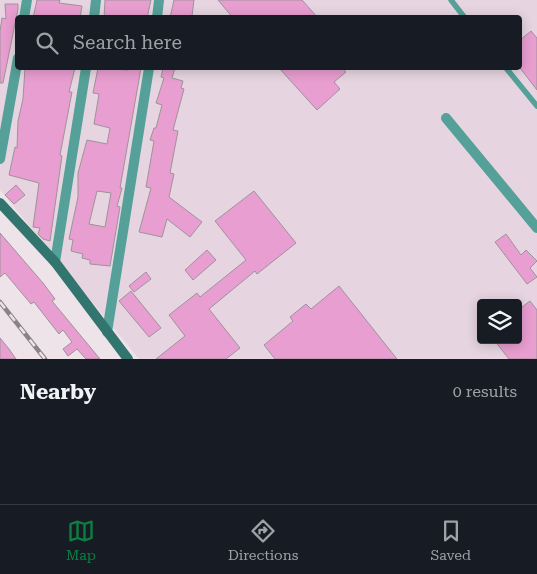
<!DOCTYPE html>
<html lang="en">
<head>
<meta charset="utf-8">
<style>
	body { margin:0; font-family:"Roboto Serif",serif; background:#20242c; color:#f1f3f6 }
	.controls { position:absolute; right:15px; bottom:15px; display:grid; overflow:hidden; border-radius:5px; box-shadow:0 2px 12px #0003 }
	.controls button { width:45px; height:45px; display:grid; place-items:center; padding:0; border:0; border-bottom:1px solid #363941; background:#171b24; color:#f1f3f6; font:25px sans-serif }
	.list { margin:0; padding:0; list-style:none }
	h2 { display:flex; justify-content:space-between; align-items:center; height:65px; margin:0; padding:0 20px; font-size:21px }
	h2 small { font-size:16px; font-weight:400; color:#9ea1a6 }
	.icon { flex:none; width:28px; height:28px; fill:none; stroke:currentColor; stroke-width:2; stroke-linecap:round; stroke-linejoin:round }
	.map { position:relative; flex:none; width:537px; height:359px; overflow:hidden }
	.search { position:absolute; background:#171b24; box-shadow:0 2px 12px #0003; left:15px; right:15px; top:15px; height:55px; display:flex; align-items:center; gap:12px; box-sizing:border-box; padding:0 18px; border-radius:5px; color:#9ea1a6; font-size:19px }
	.sheet { height:145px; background:#171b24 }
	nav { display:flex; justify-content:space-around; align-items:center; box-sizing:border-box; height:70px; border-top:1px solid #363941; background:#171b24; font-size:14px; color:#9ea1a6 }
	nav a { display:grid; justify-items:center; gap:2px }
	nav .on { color:#0b8043 }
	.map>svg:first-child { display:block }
	.built { fill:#e6d5e0; fill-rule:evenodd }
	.building { fill:#e89ed0; stroke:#9d939a; fill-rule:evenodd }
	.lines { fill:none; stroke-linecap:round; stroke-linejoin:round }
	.lane { stroke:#55a098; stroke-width:5.5 }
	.street { stroke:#55a098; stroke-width:10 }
	.secondary { stroke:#31756e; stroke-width:10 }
	.rail-casing { stroke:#8a8386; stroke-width:4.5 }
	.rail { stroke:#eee3e9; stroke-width:2.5; stroke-dasharray:8; stroke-linecap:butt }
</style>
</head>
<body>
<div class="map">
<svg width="537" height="359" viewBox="0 0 537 359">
	<rect width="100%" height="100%" fill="#eee3e9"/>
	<path class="built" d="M0,0H537V359H139L0,190ZM18,18H520V68H18ZM481,303H518V340H481Z"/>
	<path class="building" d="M37,0H60L59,3L82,6L80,18H33Z
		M105,0H151L147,18H104Z
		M174,0H194L192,16L170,18Z
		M218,0H302L318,18H233Z
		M5,4H18V9L3,83H0V31L2,18L6,19Z
		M531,31L537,38V90L520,68V40Z
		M25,68H75L69,92H72L60,155L62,156L50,241L43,239L38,234L40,228L33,227L39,183L9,175L15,147L17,148L18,121L23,99Z
		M98,68L128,70L129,68H141L120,188H122L117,206L120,207L110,266L90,264V260L82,258L83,254L71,251L73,240L69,239L78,197V173L87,140L107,144L110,128L94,124L99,94L93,93ZM97,191L111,193L105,227L89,224Z
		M163,68H175L172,78L183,81L181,88L184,89L173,130L178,131L170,173L174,174L169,197L202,222L190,237L167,219L162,237L139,232L151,188L146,187L154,141L150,140L154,128H156L162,105L156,103L164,78L161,77Z
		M279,68H342L346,72L334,82L340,89L317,110Z
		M16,185L25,195L14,204L5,195Z
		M254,191L296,243L257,274L255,271L209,309L240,348L226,359H156L185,336L169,315L197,293L200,297L246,260L215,221Z
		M0,233L43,283L55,299L52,301L100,359H86L77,349L68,356L63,349L72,342L63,330L59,334L34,302L31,304L5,273L0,277Z
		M506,234L521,255L526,250L537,261L530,268L537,277L527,284L495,242Z
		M207,250L216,260L193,280L185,270Z
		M146,272L151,279L134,292L129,286Z
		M339,286L397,359H275L264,345L293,321L290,317L306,304L311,309Z
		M131,291L161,328L149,337L119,301Z
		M530,301L537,310V359H509L494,340H518V310Z
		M0,338L9,349L16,359H0Z"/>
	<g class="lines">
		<path class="lane" d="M451,0L465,18
			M506,68L537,106"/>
		<path class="street" d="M24,18L27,0
			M94,18L96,0
			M157,18L159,0
			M446,118L537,228
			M0,159L18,58
			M55,262L86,68
			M107,332L149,68"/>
		<path class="secondary" d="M0,203L55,262L128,359"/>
		<g class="rail-casing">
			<path id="rail" d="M0,302L45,359"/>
		</g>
		<use href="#rail" class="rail"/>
	</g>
</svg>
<div class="controls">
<button><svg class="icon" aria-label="layers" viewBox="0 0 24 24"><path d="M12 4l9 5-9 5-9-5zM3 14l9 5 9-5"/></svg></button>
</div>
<div class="search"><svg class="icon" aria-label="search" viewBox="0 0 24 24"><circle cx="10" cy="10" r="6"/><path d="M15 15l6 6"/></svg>Search here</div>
</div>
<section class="sheet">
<h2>Nearby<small>0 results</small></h2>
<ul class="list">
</ul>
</section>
<nav>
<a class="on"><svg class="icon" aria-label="map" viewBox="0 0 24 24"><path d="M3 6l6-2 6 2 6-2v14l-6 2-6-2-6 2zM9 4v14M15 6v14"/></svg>Map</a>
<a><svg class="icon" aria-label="directions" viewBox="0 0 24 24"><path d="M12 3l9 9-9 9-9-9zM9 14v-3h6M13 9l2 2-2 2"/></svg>Directions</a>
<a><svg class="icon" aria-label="saved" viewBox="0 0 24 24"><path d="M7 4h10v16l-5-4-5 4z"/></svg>Saved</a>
</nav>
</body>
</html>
